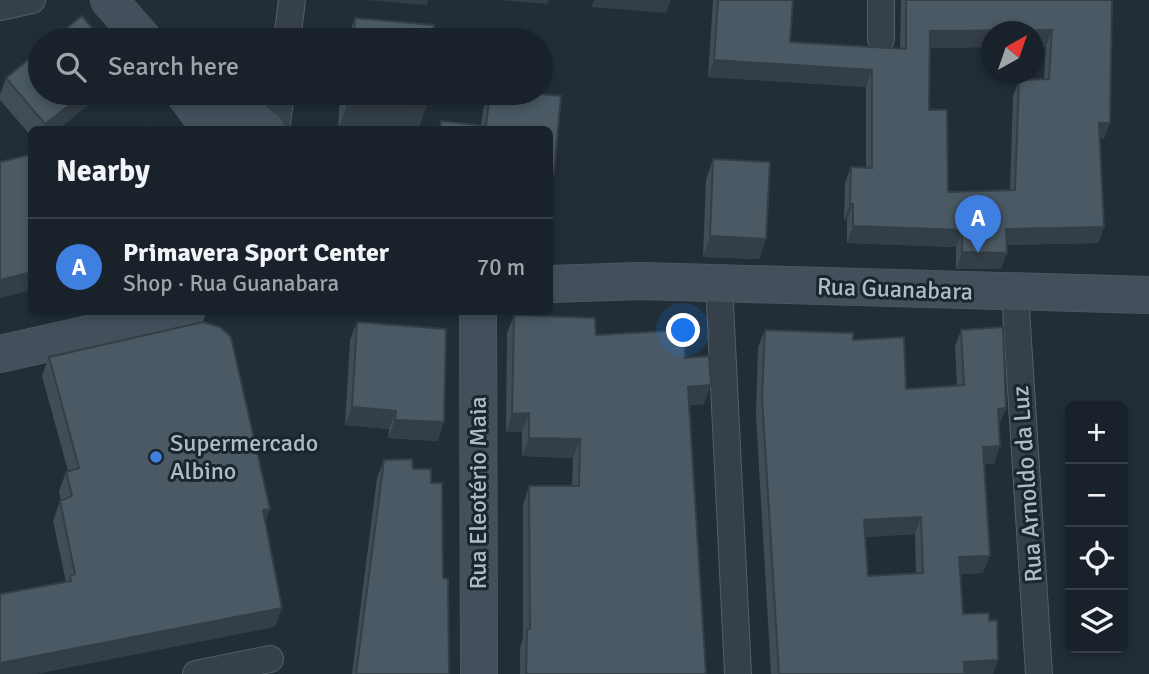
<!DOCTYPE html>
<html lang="en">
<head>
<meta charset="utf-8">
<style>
	body { margin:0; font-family:Signika,sans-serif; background:#222a32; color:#f1f3f6 }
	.controls { position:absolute; right:21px; bottom:21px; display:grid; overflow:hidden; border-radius:10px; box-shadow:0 4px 10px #0003 }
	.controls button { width:63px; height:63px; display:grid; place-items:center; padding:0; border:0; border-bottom:2px solid #373f47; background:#19222a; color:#f1f3f6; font:35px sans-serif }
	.compass { position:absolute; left:981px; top:21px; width:63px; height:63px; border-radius:50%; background:#19222a; box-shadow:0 4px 10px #0003; rotate:40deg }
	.you { position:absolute; left:684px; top:331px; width:24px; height:24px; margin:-18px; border:5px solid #fff; border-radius:50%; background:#1a73e8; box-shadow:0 0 0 10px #1a73e833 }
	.badge { display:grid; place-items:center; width:46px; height:46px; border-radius:50%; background:#b45309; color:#fff; font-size:23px; font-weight:700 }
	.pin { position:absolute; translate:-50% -58px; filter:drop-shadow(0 2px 4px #0008) }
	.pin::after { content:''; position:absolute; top:37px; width:24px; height:21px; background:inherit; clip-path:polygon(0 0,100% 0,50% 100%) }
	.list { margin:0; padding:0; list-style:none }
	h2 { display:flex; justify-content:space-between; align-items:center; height:91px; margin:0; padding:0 28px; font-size:30px }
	h2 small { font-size:23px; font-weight:400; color:#9fa4a8 }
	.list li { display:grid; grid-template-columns:46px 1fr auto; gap:21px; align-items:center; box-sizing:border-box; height:98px; padding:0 28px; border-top:2px solid #373f47 }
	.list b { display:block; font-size:26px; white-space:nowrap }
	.list p { margin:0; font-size:23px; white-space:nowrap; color:#9fa4a8 }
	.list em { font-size:23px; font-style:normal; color:#9fa4a8 }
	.icon { flex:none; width:38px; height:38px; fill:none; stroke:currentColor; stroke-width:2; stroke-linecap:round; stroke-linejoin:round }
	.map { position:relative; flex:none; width:1149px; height:674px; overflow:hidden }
	.search { position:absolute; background:#19222a; box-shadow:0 4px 10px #0003; left:28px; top:28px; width:525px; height:77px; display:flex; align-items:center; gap:18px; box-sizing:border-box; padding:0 24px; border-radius:38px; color:#9fa4a8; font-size:26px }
	.panel { position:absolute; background:#19222a; box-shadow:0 4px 10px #0003; left:28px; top:126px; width:525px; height:189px; border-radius:10px }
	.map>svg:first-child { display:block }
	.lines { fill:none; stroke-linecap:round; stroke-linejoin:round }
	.minor-casing { stroke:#535e67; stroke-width:28 }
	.secondary-casing { stroke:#535e67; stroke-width:38 }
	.minor { stroke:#354049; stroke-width:26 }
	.secondary { stroke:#43505c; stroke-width:37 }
	.wall { fill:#404d56; fill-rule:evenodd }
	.shaded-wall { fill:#343e46 }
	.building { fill:#4a5964; stroke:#343e46; stroke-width:2; fill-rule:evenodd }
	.shop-dot { fill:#3f7fe0; stroke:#1a252d; stroke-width:2.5 }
	.labels { text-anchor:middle; stroke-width:6; stroke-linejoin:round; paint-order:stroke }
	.street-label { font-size:24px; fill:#b0bbc5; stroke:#1a252d }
	.poi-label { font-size:24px; fill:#b0bbc5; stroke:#1a252d; text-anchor:start }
</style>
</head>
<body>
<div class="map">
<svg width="1149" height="674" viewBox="0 0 1149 674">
	<rect width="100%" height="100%" fill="#212e38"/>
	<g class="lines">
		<g class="minor-casing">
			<path id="minor" d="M881,0V39
				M0,7L32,0
				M287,40L292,0
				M276,130L281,93
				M719,283L738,674
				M1015,293L1039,674
				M196,674L270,659"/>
		</g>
		<g class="secondary-casing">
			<path id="secondary" d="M109,0L144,40
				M184,93L211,130
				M218,93L266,130
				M550,284L641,281L1149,295
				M478,312L479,674
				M0,354L186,312"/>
		</g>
		<use href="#minor" class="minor"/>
		<use href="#secondary" class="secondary"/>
	</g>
	<path class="wall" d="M713,0H793L790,42L900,48L901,0H1112L1104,139H1100L1104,227L1098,243L1007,245L1001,269H956V247L847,243V221L844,220L845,183L851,167H866V87L708,77ZM991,32L1046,47L1044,79L1019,80L1013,96L1010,190L948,192L929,110L930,48L991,47Z
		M355,18L433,40H347Z
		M6,78L103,93L57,130H32V137L0,100V95Z
		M340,93H428L418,130H338Z
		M489,93H529L561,96L554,174L550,187V130H438L441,121L481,126L483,109Z
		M713,159L766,239L759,259L703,257L706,180Z
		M514,315L685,358L704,404L689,405L706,674H520V648L523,639V505L529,486H572L573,458L522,456V432H506L507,333Z
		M357,322L438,441L388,438L389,429L345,425L350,340Z
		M765,330L853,340L906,389L957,386L955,347L961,330L1006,408L999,425L994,464H984L983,573L961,574L963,614L989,621L998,660L993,674H771L756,415L758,347ZM915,534L916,574L868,576L865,537Z
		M49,357L265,523L275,627L66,582L53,521L60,501H61L59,491L66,472L68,471L42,376Z
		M384,460L413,469L431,483L443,578L449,674H352L377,478Z"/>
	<path class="shaded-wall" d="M367,0H428L427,5Z
		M499,0H549L547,4Z
		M594,0H671L666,13L591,7Z
		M1052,30L1046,47H1033V32H991V47L924,48L930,31Z
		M714,60L872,70L866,87L708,77Z
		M85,93H103L57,130H44L45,124Z
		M349,99L427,105L418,130H338Z
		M1099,123H1110L1104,139H1093Z
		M550,174H554L550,187Z
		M850,204H853L847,221L844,220Z
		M853,226L962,230L956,247L847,243Z
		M1104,227L1098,243L1000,245L1006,229Z
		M710,236L766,239L759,259L703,257Z
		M962,252L1007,253L1001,269H956Z
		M32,272V290L0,298V280Z
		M711,385L704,404L682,406L688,387Z
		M352,407L396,411L389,429L345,425Z
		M1006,408L999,425L998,409Z
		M529,413L522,432H506L512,414Z
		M395,420L444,422L438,441L388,438Z
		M529,438L580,439L573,458L522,456Z
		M1000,446L994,464H976L983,447Z
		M270,509L263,528V510Z
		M921,517L915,534L858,537L864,520Z
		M990,556L983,573L953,574L959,557Z
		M282,608L275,627L36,674H0V663Z
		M998,660L993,674H959L964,662Z"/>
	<path class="building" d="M718,0H793L790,42L906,49V0H1112L1110,123H1099L1104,227L1006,229L1007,253L962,252V230L853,226V204H850L851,167L872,168V70L714,60ZM1052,30L1049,79L1019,80L1015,190L948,192L947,110H929L930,31Z
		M82,16L102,40H52Z
		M355,18L434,25L433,40H354Z
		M40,50V93H85L45,124L6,78Z
		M349,93H428L427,105L349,99Z
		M490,93H529L561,96L554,174H550V130H440L441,121L486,126Z
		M150,126L151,130H137Z
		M32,154V272L0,280V162Z
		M713,159L770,162L766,239L710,236Z
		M514,315L595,318L596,335L684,330L685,358L709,356L711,385L688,387L706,674H526L527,629H530L529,486H579L580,439L529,438V413L512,414Z
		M203,322L220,327L231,337L270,509L263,510L282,608L0,663V594L71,581L70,576L75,574L60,501L72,496L66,472L79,468L49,357Z
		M357,322L446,329L444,422L395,420L396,411L352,407Z
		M1003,327L1006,408L998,409L1000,446L983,447L990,556L959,557L963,614L989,613V621L997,620L998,660L964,662V674H779L762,397L765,330L853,333V340L904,337L906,389L964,385L961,330ZM921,517L923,573L868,576L864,520Z
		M412,459L413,469H431V483H442L443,578L448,579L449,674H356L384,460Z"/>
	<circle class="shop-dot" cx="156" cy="457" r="7"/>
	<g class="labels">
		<g class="street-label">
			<text transform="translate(895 289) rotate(2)" y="8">Rua Guanabara</text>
			<text transform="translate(1027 484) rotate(-94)" y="8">Rua Arnoldo da Luz</text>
			<text transform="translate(478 493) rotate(-90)" y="8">Rua Eleotério Maia</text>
		</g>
		<g class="poi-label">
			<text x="170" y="451">Supermercado<tspan x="170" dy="28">Albino</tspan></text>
		</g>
	</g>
</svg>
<div class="controls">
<button>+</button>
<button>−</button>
<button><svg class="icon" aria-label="locate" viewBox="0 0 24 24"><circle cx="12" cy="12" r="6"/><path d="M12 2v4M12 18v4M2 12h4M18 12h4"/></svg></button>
<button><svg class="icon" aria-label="layers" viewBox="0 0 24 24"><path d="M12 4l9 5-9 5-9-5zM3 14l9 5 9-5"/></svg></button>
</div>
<svg class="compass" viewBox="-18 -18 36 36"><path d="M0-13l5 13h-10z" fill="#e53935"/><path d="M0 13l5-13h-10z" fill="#9fa4a8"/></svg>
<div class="you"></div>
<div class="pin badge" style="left:978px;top:253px;background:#3f7fe0">A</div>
<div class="search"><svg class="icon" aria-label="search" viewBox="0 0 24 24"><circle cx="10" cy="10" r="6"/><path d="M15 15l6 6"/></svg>Search here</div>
<section class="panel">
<h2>Nearby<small></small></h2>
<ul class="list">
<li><span class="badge" style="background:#3f7fe0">A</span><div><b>Primavera Sport Center</b><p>Shop · Rua Guanabara</p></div><em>70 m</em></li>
</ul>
</section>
</div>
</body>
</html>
